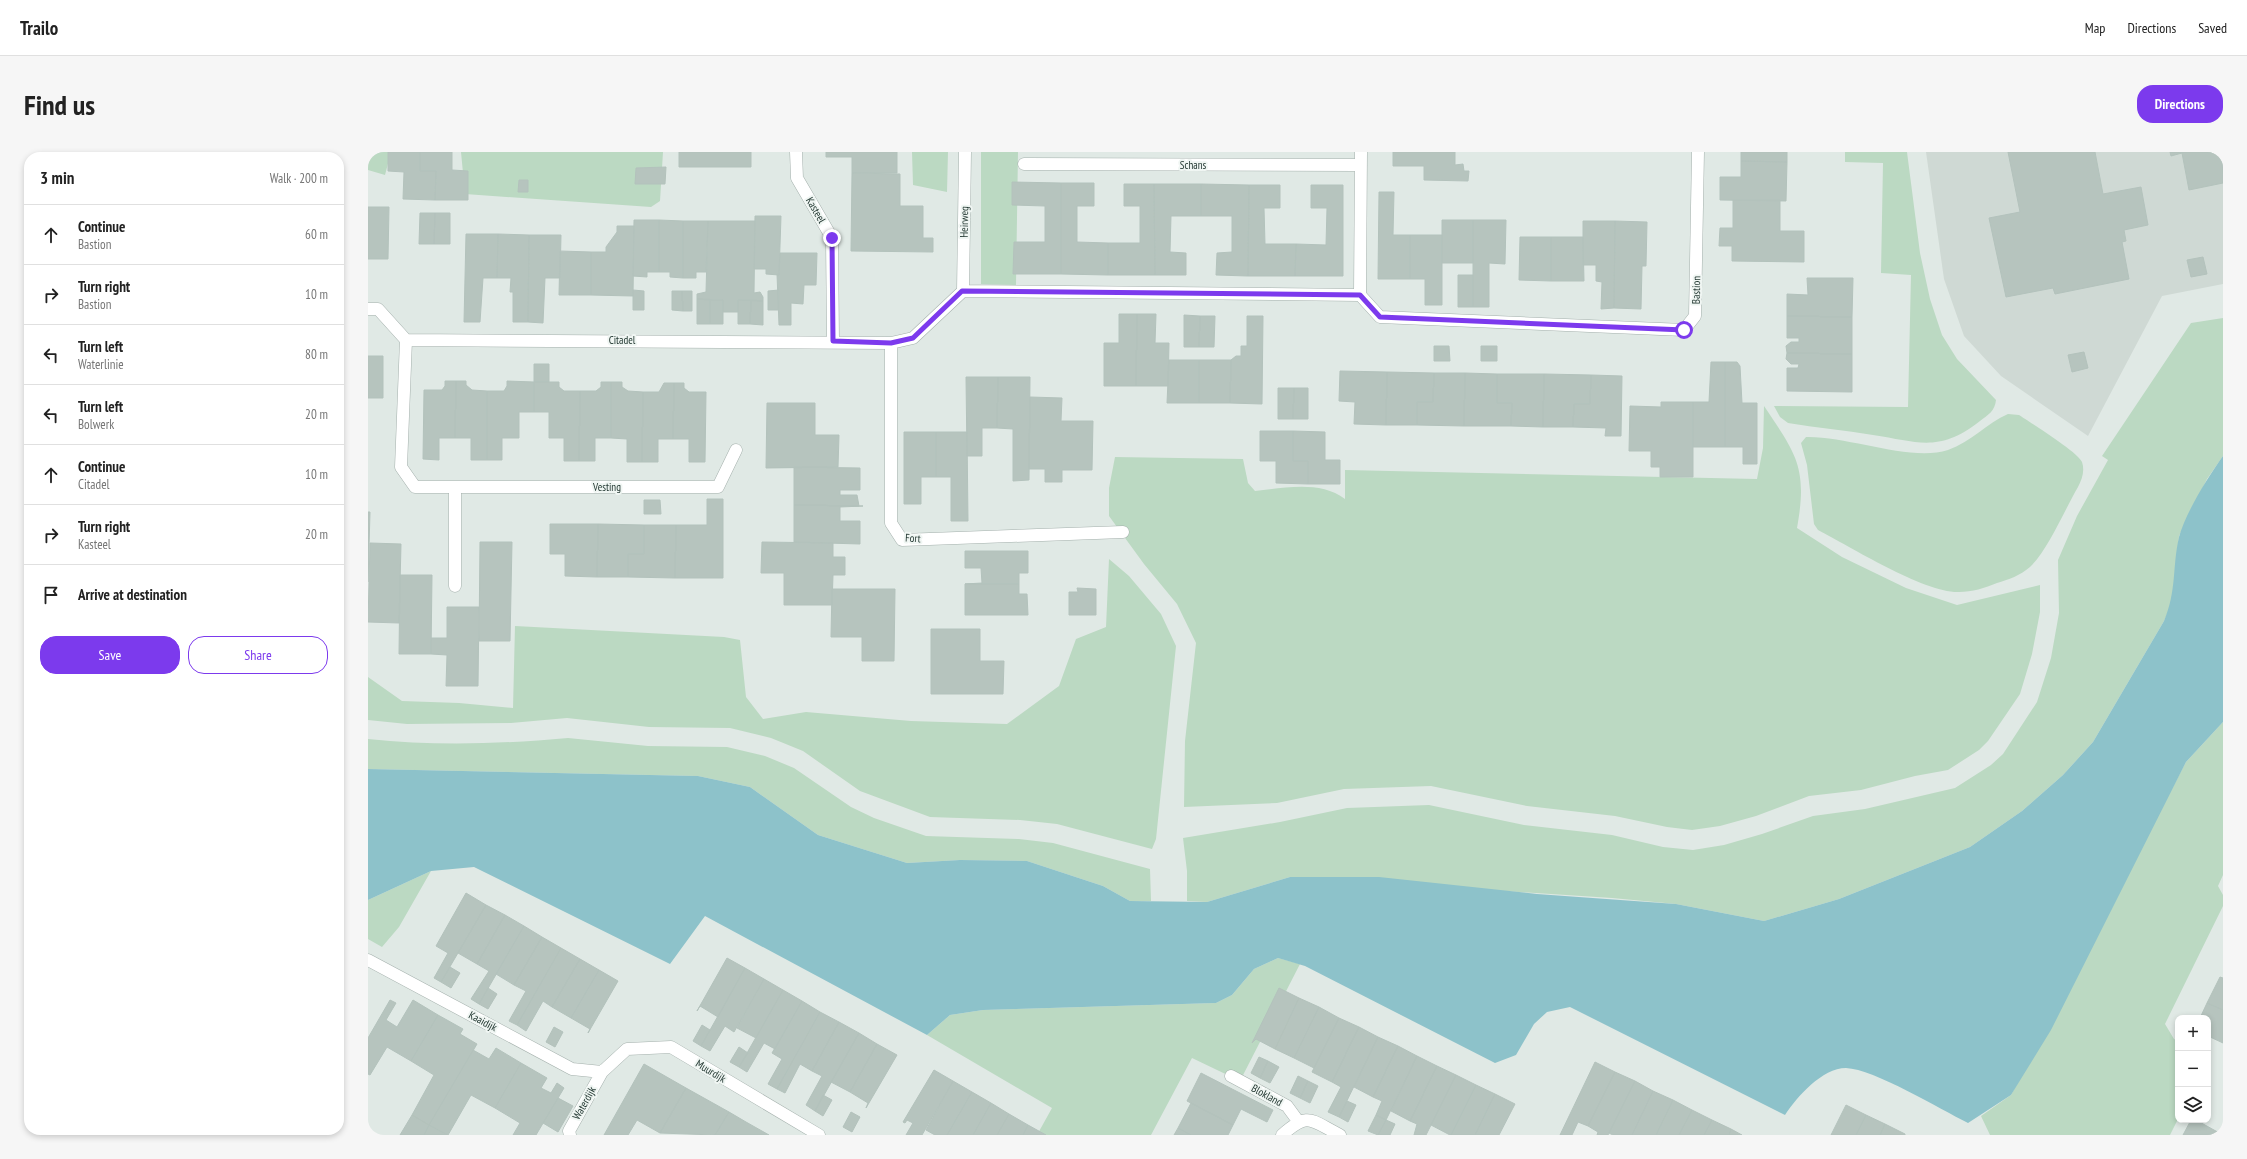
<!DOCTYPE html>
<html lang="en">
<head>
<meta charset="utf-8">
<style>
	body { margin:0; font-family:"PT Sans Narrow",sans-serif; background:#f6f6f6; color:#222 }
	.controls { position:absolute; right:12px; bottom:12px; display:grid; overflow:hidden; border-radius:8px; box-shadow:0 2px 6px #0003 }
	.controls button { width:36px; height:36px; display:grid; place-items:center; padding:0; border:0; border-bottom:1px solid #e0e0e0; background:#fff; color:#222; font:20px sans-serif }
	.stop { position:absolute; width:12px; height:12px; margin:-9px; border:3px solid #7c3aed; border-radius:50%; background:#fff }
	.stop.end { background:#7c3aed; border-color:#fff; box-shadow:0 1px 4px #0008 }
	.list { margin:0; padding:0; list-style:none }
	h2 { display:flex; justify-content:space-between; align-items:center; height:52px; margin:0; padding:0 16px; font-size:17px }
	h2 small { font-size:13px; font-weight:400; color:#767676 }
	.list li { display:grid; grid-template-columns:26px 1fr auto; gap:12px; align-items:center; box-sizing:border-box; height:60px; padding:0 16px; border-top:1px solid #e0e0e0 }
	.list b { display:block; font-size:15px; white-space:nowrap }
	.list p { margin:0; font-size:13px; white-space:nowrap; color:#767676 }
	.list em { font-size:13px; font-style:normal; color:#767676 }
	.actions { display:flex; gap:8px; padding:12px 16px }
	.actions a { flex:1; padding:9px 0; border:1px solid #7c3aed; border-radius:16px; text-align:center; font-size:14px; color:#7c3aed }
	.actions .main { background:#7c3aed; color:#fff }
	.icon { flex:none; width:22px; height:22px; fill:none; stroke:currentColor; stroke-width:2; stroke-linecap:round; stroke-linejoin:round }
	.map { position:relative; flex:none; width:1855px; height:983px; overflow:hidden; border-radius:16px }
	header { display:flex; align-items:center; gap:24px; box-sizing:border-box; height:56px; padding:0 20px; background:#fff; border-bottom:1px solid #e0e0e0 }
	header strong { font-size:19px }
	nav { display:flex; gap:22px; margin-inline-start:auto; font-size:14px }
	.intro { display:flex; align-items:center; justify-content:space-between; box-sizing:border-box; height:96px; padding:0 24px }
	h1 { margin:0; font-size:28px }
	.button { padding:10px 18px; border-radius:16px; background:#7c3aed; color:#fff; font-size:14px; font-weight:700 }
	main { display:flex; gap:24px; padding:0 24px }
	aside { flex:1; background:#fff; border-radius:16px; box-shadow:0 2px 6px #0003 }
	.map>svg:first-child { display:block }
	.built { fill:#cfd9d4 }
	.green { fill:#bbd9c2 }
	.water { fill:#8dc2ca }
	.building { fill:#b6c4be; stroke:#b3c2bc }
	.lines { fill:none; stroke-linecap:round; stroke-linejoin:round }
	.minor-casing { stroke:#a4b0ac; stroke-width:13 }
	.minor { stroke:#fff; stroke-width:12 }
	.route { stroke:#7c3aed; stroke-width:5 }
	.labels { text-anchor:middle; stroke-width:4; stroke-linejoin:round; paint-order:stroke }
	.street-label { font-size:11px; fill:#233832; stroke:#f0f6f3 }
</style>
</head>
<body>
<header>
<strong>Trailo</strong>
<nav><a>Map</a><a>Directions</a><a>Saved</a></nav>
</header>
<div class="intro"><h1>Find us</h1><a class="button">Directions</a></div>
<main>
<aside>
<h2>3 min<small>Walk · 200 m</small></h2>
<ul class="list">
<li><svg class="icon" aria-label="ahead" viewBox="0 0 24 24"><path d="M12 20V5M6 11l6-6 6 6"/></svg><div><b>Continue</b><p>Bastion</p></div><em>60 m</em></li>
<li><svg class="icon" aria-label="right" viewBox="0 0 24 24"><path d="M7 20v-9h11M14 6l5 5-5 5"/></svg><div><b>Turn right</b><p>Bastion</p></div><em>10 m</em></li>
<li><svg class="icon" aria-label="left" viewBox="0 0 24 24"><path d="M17 20v-9H6M10 6l-5 5 5 5"/></svg><div><b>Turn left</b><p>Waterlinie</p></div><em>80 m</em></li>
<li><svg class="icon" aria-label="left" viewBox="0 0 24 24"><path d="M17 20v-9H6M10 6l-5 5 5 5"/></svg><div><b>Turn left</b><p>Bolwerk</p></div><em>20 m</em></li>
<li><svg class="icon" aria-label="ahead" viewBox="0 0 24 24"><path d="M12 20V5M6 11l6-6 6 6"/></svg><div><b>Continue</b><p>Citadel</p></div><em>10 m</em></li>
<li><svg class="icon" aria-label="right" viewBox="0 0 24 24"><path d="M7 20v-9h11M14 6l5 5-5 5"/></svg><div><b>Turn right</b><p>Kasteel</p></div><em>20 m</em></li>
<li><svg class="icon" aria-label="arrive" viewBox="0 0 24 24"><path d="M6 21V4h12l-3 4 3 4H6"/></svg><div><b>Arrive at destination</b></div></li>
</ul>
<div class="actions"><a class="main">Save</a><a>Share</a></div>
</aside>
<div class="map">
<svg width="1855" height="983" viewBox="0 0 1855 983">
	<rect width="100%" height="100%" fill="#e0e9e5"/>
	<path class="built" d="M1558,0H1855V132L1794,144L1720,284L1633,224L1596,184L1576,127Z"/>
	<path class="green" d="M0,0H23L17,23L0,18Z
		M93,0H295L292,49L283,55L97,42Z
		M544,0H580L579,40L545,33Z
		M613,0H650L648,133L613,132Z
		M1477,0H1539L1552,101L1562,147L1574,183L1589,207L1628,248C1627,259 1620,263 1612,269C1571,301 1551,290 1505,283C1477,278 1448,276 1420,271L1412,265L1406,254L1540,255L1543,123L1513,121L1515,11L1477,10Z
		M1855,166V304L1839,327L1811,384L1804,451L1796,469L1725,590L1695,623L1654,659L1602,695L1471,747L1396,769L1308,752L1244,746L922,725L839,750L819,749V719L815,686L912,670L979,656L1061,653L1156,673L1244,683L1295,695L1325,698L1356,693L1394,682L1445,664L1497,657L1587,636L1623,613L1635,602L1669,550L1683,506L1691,461L1690,408L1709,364L1740,308L1734,304L1823,171Z
		M1396,254C1428,302 1440,315 1429,376L1474,405L1538,436L1589,453L1672,433V460L1664,502L1652,542L1620,589L1611,598L1580,618L1547,624L1493,638L1441,644L1388,664L1352,674L1324,678L1299,675L1247,664L1159,654L1063,634L976,637L909,651L816,655L817,589L828,491L809,452L776,412L741,364V336L747,305L875,307L880,331L887,339C916,336 952,328 977,347V318L1389,327L1395,296Z
		M1640,262L1651,263C1663,271 1710,300 1714,310C1717,319 1714,327 1710,335C1697,357 1680,398 1662,415C1653,423 1640,428 1629,431C1617,436 1604,440 1591,440C1556,441 1483,395 1450,378L1446,372L1439,313L1433,291L1438,285C1481,284 1542,310 1580,298C1603,290 1619,271 1640,262Z
		M741,407L761,424L793,462L808,494L788,687L784,697L689,672L652,668L562,665L492,639L435,599L403,586L362,576L281,575L199,566L143,571L39,572L0,568V525L34,549L91,551L145,556L147,474L356,485L372,488L378,545L395,567L438,560L543,569L639,572L691,534L708,487L738,475Z
		M1855,570V723L1850,734L1855,743V754L1797,872L1806,887L1810,889V967L1802,983H1622L1613,964L1643,943L1818,610Z
		M200,586L280,594L359,595L397,604L426,616L483,655L506,666L558,684L651,687L685,691L782,717L783,749H762L735,734L659,709L592,708L539,711L450,683L382,635L330,624L0,617V587C66,594 134,592 200,586Z
		M63,719L31,775L14,795L0,787V748Z
		M910,806L932,812L872,929L824,906L783,983H669L684,956L559,883L582,863L615,858L848,851L864,843L886,817Z"/>
	<path class="water" d="M1855,304V570L1818,610L1683,878L1643,943L1600,971C1572,957 1506,917 1478,916C1454,916 1429,945 1417,963L1202,855L1179,860L1166,872L1148,903L1127,911L937,814L910,806L886,817L864,843L848,851L615,858L582,863L559,883L337,764L302,812L106,715L63,719L0,748V617L330,624L382,635L450,683L539,711L592,708L659,709L735,734L762,749L839,750L922,725H1011L1169,742L1308,752L1396,769L1471,747L1602,695L1654,659L1695,623L1725,590L1796,469C1809,438 1804,416 1811,385C1818,360 1840,325 1855,304Z"/>
	<path class="building" d="M20,0H52V19H68L67,48L35,47L36,20L20,19Z
		M52,0H84V18L100,19V48H67L68,19H52Z
		M311,0H383V15H311Z
		M458,0H529V21H484V5H458Z
		M1025,0H1087V13L1095,12L1096,19H1101L1100,29L1056,28V14H1025Z
		M1373,0H1419V10L1373,9Z
		M1640,0H1727L1735,42L1773,35L1780,73L1756,78L1758,89L1754,90L1761,127L1687,142L1685,136L1638,145L1621,66L1652,60Z
		M1802,0H1854L1855,31L1821,38L1814,1L1803,4Z
		M1373,9L1419,10L1418,49L1352,48V25H1373Z
		M298,15L297,32H267L268,16Z
		M484,21L532,22V54H555V86H565V100L483,99Z
		M151,28H160V40H150Z
		M644,30L693,31V122H645L646,90H677V54L644,53Z
		M693,31H726V54H709V90L740,91V123L693,122Z
		M756,32H786L787,123H740V91H772V54H756Z
		M786,32H833V64H803L802,100L818,101V123H787Z
		M833,32L881,33L880,124L848,123L849,101L864,100V64H833Z
		M881,33H912V56H896L897,92H928L927,124H880Z
		M943,33H975V124H927L928,92L958,93L959,56H943Z
		M1011,40H1026L1025,83H1042V127H1010Z
		M1365,48H1412V79H1436V110L1364,109V94H1351L1352,76H1365Z
		M0,55H21L20,107H0Z
		M52,61H67L66,92H51Z
		M67,61H82V92H66Z
		M387,64H413L411,123L398,122V117H386Z
		M266,68H291V120H279V125L265,124Z
		M291,68L315,69V126L302,125V120H291Z
		M1074,68H1105V111H1074Z
		M1105,68H1138L1137,112L1121,111V155H1105Z
		M315,69H340L338,120H328V126H315Z
		M340,69H387L386,141L392,140L395,145V149L370,148V160H355V148L329,147V142L338,140Z
		M1215,69H1247L1246,156L1233,157L1234,130L1228,129V113H1215Z
		M1247,69L1279,70L1278,114H1274L1273,157L1246,156Z
		M249,74H266L265,144L223,143V100H238V95L249,80Z
		M98,82H130L129,126H115L112,170H96Z
		M130,82L161,83L160,170H145V140H142L143,126H129Z
		M161,83H193L192,126H177L175,171L160,170Z
		M1042,83H1074V153H1057V127H1042Z
		M1152,85H1183V129L1151,128Z
		M1183,85H1215L1216,129H1183Z
		M192,99L223,100V143H191Z
		M412,101H449L448,133H436L435,152L423,151V173H411L409,122L411,123Z
		M1835,105L1839,122L1823,125L1819,108Z
		M1090,123H1105V155H1090Z
		M1439,126H1485L1484,165L1419,164V142L1440,143Z
		M265,138L276,139V158H265Z
		M411,138V158H400V139Z
		M304,139H314L315,159L304,158Z
		M314,139H324V159H315Z
		M329,147L342,148V172H329Z
		M342,148H355V172H342Z
		M370,148H383L382,172H370Z
		M383,148L395,149V173L382,172Z
		M751,162H769L768,234H736V191H751Z
		M769,162H788L787,191H801L800,234H768Z
		M816,163L832,164L831,195H816Z
		M832,164H847L846,195H831Z
		M879,164H895L894,252L862,251L863,208L868,204H873V194H879Z
		M1419,164L1484,165V202L1419,201L1418,194L1423,190H1431V186H1419Z
		M1066,194H1081L1082,209H1066Z
		M1113,194H1129V209H1113Z
		M1716,200L1720,216L1704,220L1700,203Z
		M1419,201L1484,202V240L1419,239V216H1430L1431,212H1423L1418,207Z
		M0,204H15V246H0Z
		M801,208H831V251H799Z
		M831,208H863L862,251H831Z
		M1343,210H1357V295H1325V250H1341Z
		M1357,210H1369L1372,214L1374,251H1389V312H1375V295H1357Z
		M166,212H181V230H166Z
		M972,219L1019,220L1018,273L986,272L987,250L971,249Z
		M1019,220L1066,221L1065,250H1049V273H1018Z
		M1066,221H1097L1096,274L1049,273V250H1065Z
		M1097,221L1129,222V251H1144L1143,274H1096Z
		M1129,222H1176L1175,275L1143,274L1144,251H1129Z
		M1176,222L1223,223L1222,252H1206L1205,275H1175Z
		M1223,223L1254,224L1253,284H1237L1238,276L1205,275L1206,252H1222Z
		M598,225H630L629,276H614V304H599Z
		M630,225H662L661,328L645,329V277L629,276Z
		M77,229H88L87,286H71V308L55,307L56,238H74L77,234Z
		M88,229H98V233L104,238L119,239V308H103V286H87Z
		M139,229L166,230V260H151V286H134V308H119V239H136L139,234Z
		M166,230H191V235L196,239H212L211,309H196V286H181V260H166Z
		M233,230H243V286H227V309H211L212,239H228L233,235Z
		M243,230H254V235L260,239L275,240L274,310H259V287L243,286Z
		M296,231H306L305,287H290V310H274L275,240H291Z
		M306,231H316V236L321,240H338L337,310H321V287H305Z
		M910,236H926L925,267H910Z
		M926,236H940V267H925Z
		M662,245L694,246L693,269H725L724,318H694V330H677V317H661Z
		M1293,250H1325V325H1292V315H1283V299H1261L1262,254L1293,255Z
		M399,251H447V283H471L470,315L398,316Z
		M892,279H925V309H940V332L908,331V309H892Z
		M925,279L957,280V308H972V332H940V309H925Z
		M536,280H568V325H553V352H536Z
		M568,280H599L600,369H583V325H568Z
		M426,315L492,316V338H472V343H489L491,354L426,353Z
		M339,347H355V426H307L308,373H339Z
		M276,348H292L293,362H276Z
		M426,353L495,354L472,355V369H492V392L426,390Z
		M0,360H2L0,430Z
		M182,372H230L229,425L197,424V402H182Z
		M230,372L276,373V402H260V425H229Z
		M276,373H308L307,426L260,425V402H276Z
		M112,390H144L142,489H111Z
		M394,390L465,391V405H477V423H465L464,453H416V421H393Z
		M2,391L33,392L31,471L0,470Z
		M597,399H660V421H651V432H597L614,431L613,416H597Z
		M32,423H64L63,502H31Z
		M597,432H651V442H659L660,463H597Z
		M709,436L728,437V463H701V440H710Z
		M464,437H527L526,509H494V485H463Z
		M79,455H111L110,534H78L79,503L63,502V486H79Z
		M563,477H612V509H636L635,542H563Z
		M98,741L118,753L73,830L66,826L80,801L68,794Z
		M118,753L137,763L109,812L90,801Z
		M137,763L156,774L111,852L103,847L121,819L109,812Z
		M156,774L174,785L146,833L128,822Z
		M174,785L193,796L149,873L141,869L158,839L146,833Z
		M193,796L212,807L184,855L175,849L158,879L149,873Z
		M359,806L377,816L350,865L332,854L329,859Z
		M212,807L231,818L203,866L184,855Z
		M82,815L92,821L83,836L73,830Z
		M377,816L396,827L366,880L357,874L342,899L333,894Z
		M231,818L250,829L220,881L222,877L203,866Z
		M1852,825L1855,826V858L1839,851Z
		M396,827L415,838L388,886L369,876Z
		M120,836L129,842L120,857L111,852Z
		M911,836L931,846L907,897L888,887L884,891Z
		M415,838L434,849L407,897L396,891L379,920L371,915Z
		M931,846L951,855L926,906L907,897Z
		M22,848L28,851L18,868L29,875L45,848L70,863L43,909L19,895L2,923L0,922V886Z
		M434,849L452,860L409,937L400,932L414,907L404,901Z
		M1839,851L1855,858V891L1840,884V866H1832Z
		M951,855L971,866L946,916L926,906Z
		M452,860L471,870L444,919L432,912L417,941L409,937Z
		M70,863L95,877L92,882L109,892L61,973L44,963L66,923L43,909Z
		M971,866L991,875L964,930L944,920Z
		M471,870L491,881L447,959L438,953L454,924L444,919Z
		M334,873L342,878L333,894L325,889Z
		M186,875L195,880L187,895L178,890Z
		M991,875L1010,885L971,965L960,960L973,935L964,930Z
		M491,881L509,892L482,940L463,930Z
		M1010,885L1030,894L1005,945L986,935Z
		M509,892L529,903L498,956L500,951L482,940Z
		M1030,894L1049,904L1018,968L1008,963L1014,949L1005,945Z
		M371,895L380,901L371,915L362,910Z
		M128,896L153,911L127,956L103,943L80,983L61,973L105,898L121,907Z
		M1049,904L1069,914L1042,969L1023,959Z
		M891,905L900,909L892,926L883,921Z
		M900,909L911,915L902,931L892,926Z
		M1227,910L1247,920L1220,974L1210,970L1204,983H1192Z
		M153,911L179,926L173,936L183,941L189,931L196,936L168,983H145L152,971L127,956Z
		M276,912L318,936L292,981L269,968L260,983H236Z
		M1069,914L1088,923L1058,983H1046L1049,972L1042,969Z
		M566,918L585,929L554,983H538L545,971L539,968L537,971L535,970Z
		M1247,920L1267,929L1240,983H1229L1230,980L1220,974Z
		M833,921L905,958L899,970L873,957L865,973L819,949Z
		M1088,923L1108,933L1083,983H1082L1063,973Z
		M930,924L940,929L932,946L922,941Z
		M585,929L604,940L579,983H567L558,978Z
		M940,929L950,934L942,951L932,946Z
		M1267,929L1285,939L1264,983H1245L1241,981Z
		M1108,933L1127,942L1107,983H1083Z
		M318,936L361,960L347,983L292,981Z
		M1285,939L1305,948L1288,983H1264Z
		M604,940L623,951L605,983H579Z
		M1127,942L1147,952L1131,983H1107Z
		M455,943L464,948L455,964L447,959Z
		M190,946L205,954L190,980L175,971Z
		M1305,948L1324,958L1311,983H1288Z
		M979,949L988,953L980,970L971,965Z
		M623,951L641,962L629,983H605Z
		M823,951L865,973L860,983H823L810,976Z
		M1478,953L1498,963L1488,983H1463Z
		M1324,958L1344,968L1336,983H1311Z
		M361,960L378,970L401,983H347Z
		M483,960L492,965L484,980L475,975Z
		M641,962L660,973L655,983H629Z
		M44,963L61,973L56,983H32Z
		M1008,963L1018,968L1010,983L1000,979Z
		M1498,963L1517,972L1512,983H1488Z
		M1018,968L1027,972L1022,983H1010Z
		M1344,968L1363,977L1361,983H1336Z
		M1823,968H1828L1855,983H1815Z
		M1517,972L1537,982V983H1512Z
		M61,973L79,983H56Z
		M660,973L678,983H655Z
		M810,976L823,983H806Z
		M1363,977L1374,983H1361Z"/>
	<g class="lines">
		<g class="minor-casing">
			<path id="minor" d="M428,0L429,26L464,86L465,189
				M656,12L993,13
				M595,139L992,143
				M595,139L597,0
				M992,143L1012,165L1316,178L1327,164L1330,0
				M992,143L993,0
				M0,157H10L38,188L523,191L545,186L595,139
				M38,188L33,315L47,335H350L368,298
				M523,191V371L534,388L755,380
				M87,336V434
				M0,808L204,917L234,920
				M863,924L919,954L930,969
				M202,983L201,979L234,920L259,897L303,895L451,983
				M914,983C941,959 942,968 972,983"/>
		</g>
		<use href="#minor" class="minor"/>
	</g>
	<g class="lines">
		<path class="route" d="M464,86L465,189L523,191L545,186L594,139L992,143L1012,165L1316,178"/>
	</g>
	<g class="labels">
		<g class="street-label">
			<text x="825" y="17">Schans</text>
			<text transform="translate(448 58) rotate(60)" y="4">Kasteel</text>
			<text transform="translate(596 70) rotate(-89)" y="4">Heirweg</text>
			<text transform="translate(1328 138) rotate(-89)" y="4">Bastion</text>
			<text x="254" y="192">Citadel</text>
			<text x="239" y="339">Vesting</text>
			<text transform="translate(545 386) rotate(3)" y="4">Fort</text>
			<text transform="translate(115 869) rotate(28)" y="4">Kaaidijk</text>
			<text transform="translate(343 919) rotate(31)" y="4">Muurdijk</text>
			<text transform="translate(899 943) rotate(29)" y="4">Blokland</text>
			<text transform="translate(216 951) rotate(-61)" y="4">Waterdijk</text>
		</g>
	</g>
</svg>
<div class="controls">
<button>+</button>
<button>−</button>
<button><svg class="icon" aria-label="layers" viewBox="0 0 24 24"><path d="M12 4l9 5-9 5-9-5zM3 14l9 5 9-5"/></svg></button>
</div>
<div class="stop" style="left:1316px;top:178px"></div>
<div class="stop end" style="left:464px;top:86px"></div>
</div>
</main>
</body>
</html>
